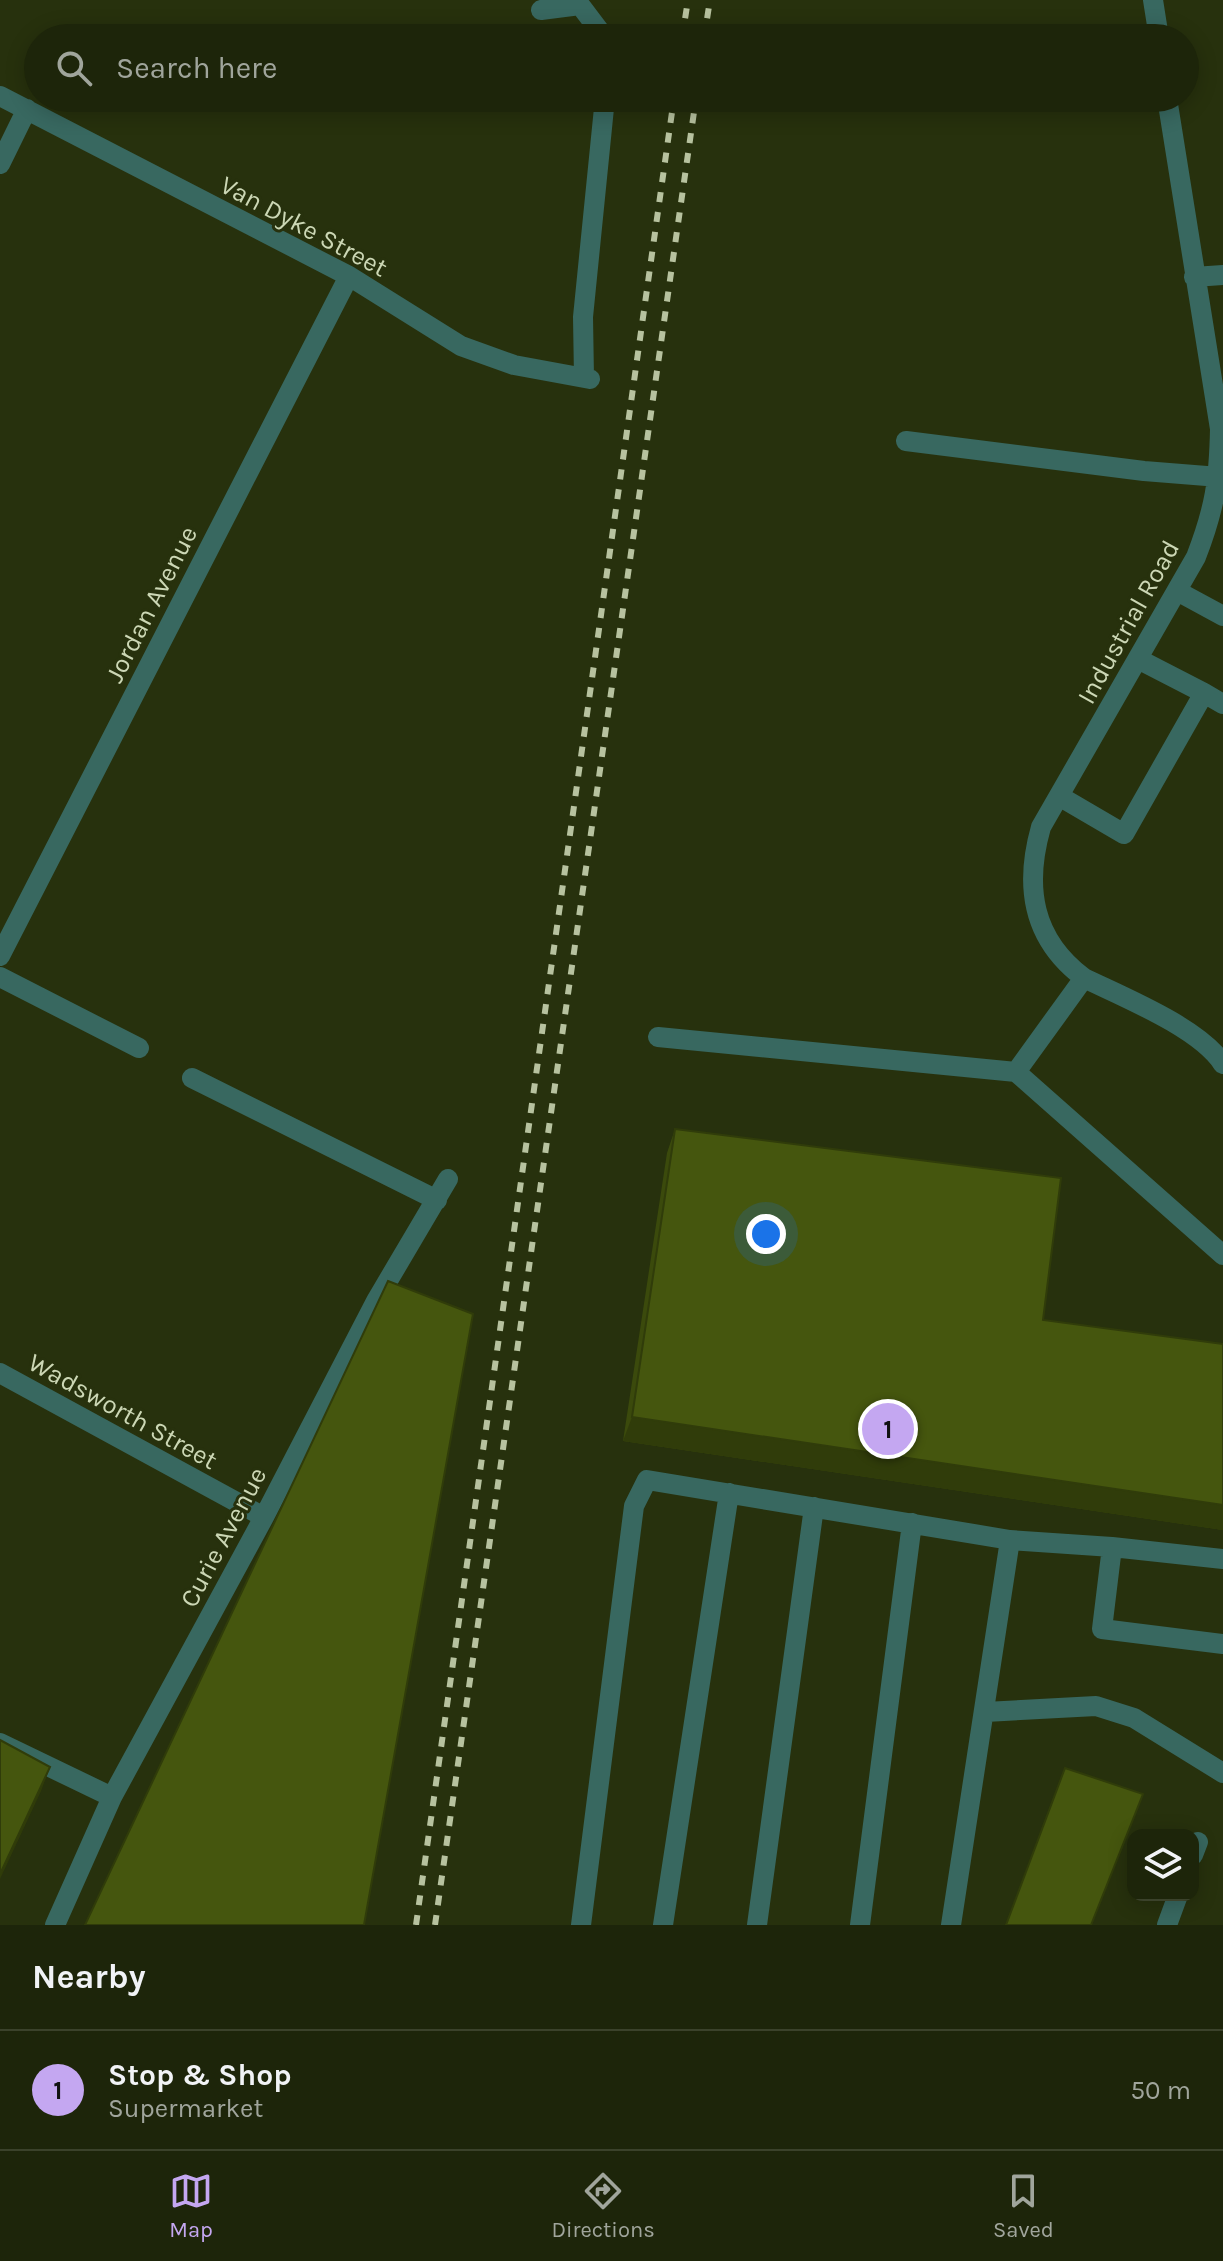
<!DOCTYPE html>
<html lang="en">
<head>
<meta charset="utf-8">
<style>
	body { margin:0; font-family:Karla,sans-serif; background:#2a3118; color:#f1f3f6 }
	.controls { position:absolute; right:24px; bottom:24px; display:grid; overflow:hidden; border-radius:16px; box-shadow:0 4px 20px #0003 }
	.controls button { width:72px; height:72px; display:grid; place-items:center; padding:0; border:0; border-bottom:2px solid #3b422b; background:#1d250a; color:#f1f3f6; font:40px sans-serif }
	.you { position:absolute; left:766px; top:1234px; width:28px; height:28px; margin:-20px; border:6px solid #fff; border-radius:50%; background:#1a73e8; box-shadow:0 0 0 12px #1a73e833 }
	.badge { display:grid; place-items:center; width:52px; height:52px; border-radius:50%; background:#c4a7f1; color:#111; font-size:26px; font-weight:700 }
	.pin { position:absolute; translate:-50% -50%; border:4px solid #fff; box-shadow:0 2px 8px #0006 }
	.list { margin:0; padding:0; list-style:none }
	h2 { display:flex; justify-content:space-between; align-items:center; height:104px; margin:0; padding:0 32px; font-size:34px }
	h2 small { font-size:26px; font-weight:400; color:#a0a59c }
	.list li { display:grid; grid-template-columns:52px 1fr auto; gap:24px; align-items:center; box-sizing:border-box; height:120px; padding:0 32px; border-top:2px solid #3b422b }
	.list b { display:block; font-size:30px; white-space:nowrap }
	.list p { margin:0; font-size:26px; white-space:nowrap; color:#a0a59c }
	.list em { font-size:26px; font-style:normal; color:#a0a59c }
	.icon { flex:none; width:44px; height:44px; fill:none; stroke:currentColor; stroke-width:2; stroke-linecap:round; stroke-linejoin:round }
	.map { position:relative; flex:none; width:1223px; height:1925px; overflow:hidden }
	.search { position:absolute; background:#1d250a; box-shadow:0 4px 20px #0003; left:24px; right:24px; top:24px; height:88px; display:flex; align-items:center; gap:20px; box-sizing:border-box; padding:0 28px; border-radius:44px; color:#a0a59c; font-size:30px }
	.sheet { height:224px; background:#1d250a }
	nav { display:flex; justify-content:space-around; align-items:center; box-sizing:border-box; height:112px; border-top:2px solid #3b422b; background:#1d250a; font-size:22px; color:#a0a59c }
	nav a { display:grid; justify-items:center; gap:4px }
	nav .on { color:#c4a7f1 }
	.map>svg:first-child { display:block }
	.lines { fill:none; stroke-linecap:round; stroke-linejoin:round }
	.minor { stroke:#386860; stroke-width:20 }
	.rail { stroke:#b7c29f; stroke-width:6; stroke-dasharray:10 10; stroke-linecap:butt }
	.wall { fill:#3b4a0c }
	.shaded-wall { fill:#303c0a }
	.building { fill:#45560e; stroke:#303c0a; stroke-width:2 }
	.labels { text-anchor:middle; stroke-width:6; stroke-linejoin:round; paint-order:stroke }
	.street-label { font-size:26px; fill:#ccd7b5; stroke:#27310d }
</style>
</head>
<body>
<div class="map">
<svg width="1223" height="1925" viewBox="0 0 1223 1925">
	<rect width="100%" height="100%" fill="#27310d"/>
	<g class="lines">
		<path class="minor" d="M1153,0L1159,38
			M541,10L580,5L605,38
			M0,96L349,276L461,346L514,365L590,379
			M1167,98L1220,429C1219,480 1215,508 1196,557L1041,827C1024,887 1032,939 1084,978C1123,997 1200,1028 1223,1064
			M0,164L27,109
			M1194,277L1223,275
			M584,378L583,317L605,98
			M906,441L1144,471L1219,477
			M1177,591L1223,616
			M1204,693L1223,704
			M1059,796L1124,834L1204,693L1138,659
			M0,956L349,276
			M0,977L139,1048
			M658,1037L1016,1072L1084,978
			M1016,1072L1223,1255
			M192,1078L437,1200
			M0,1373L264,1517
			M1010,1540L1112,1547
			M1223,1559L1112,1547L1102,1629L1223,1644
			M985,1712L1096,1706L1134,1718L1223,1773
			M0,1743L112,1797
			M1193,1855L1198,1842
			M55,1925L112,1797L264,1517L376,1301L448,1179
			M581,1925L634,1506L647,1480L1010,1540L951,1925
			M663,1925L729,1493
			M757,1925L814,1507
			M860,1925L912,1523
			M1167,1925L1178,1895"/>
		<path class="rail" d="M682,38L688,0
			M704,38L710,0
			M416,1925L674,98
			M435,1925L696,98"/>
	</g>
	<path class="wall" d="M675,1129L1043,1320L1223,1344V1530L623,1441L667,1153Z"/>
	<path class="shaded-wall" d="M632,1417L1223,1505V1530L623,1441Z
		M50,1767L41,1791L0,1879V1874Z"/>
	<path class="building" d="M675,1129L1061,1178L1043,1320L1223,1344V1505L632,1417Z
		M388,1281L473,1314L364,1925H85Z
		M0,1740L50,1767L0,1874Z
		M1065,1768L1143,1794L1091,1925H1006Z"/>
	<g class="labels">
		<g class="street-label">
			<text transform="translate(304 226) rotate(28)" y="9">Van Dyke Street</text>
			<text transform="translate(151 604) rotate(-63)" y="9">Jordan Avenue</text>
			<text transform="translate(1128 622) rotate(-61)" y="9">Industrial Road</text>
			<text transform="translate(123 1411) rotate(29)" y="9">Wadsworth Street</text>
			<text transform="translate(223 1537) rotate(-62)" y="9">Curie Avenue</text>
		</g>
	</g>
</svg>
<div class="controls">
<button><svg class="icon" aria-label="layers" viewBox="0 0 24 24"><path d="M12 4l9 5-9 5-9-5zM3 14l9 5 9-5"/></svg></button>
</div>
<div class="you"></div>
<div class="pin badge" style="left:888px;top:1429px">1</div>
<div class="search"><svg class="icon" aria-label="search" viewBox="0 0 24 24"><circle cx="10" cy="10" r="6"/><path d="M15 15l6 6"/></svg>Search here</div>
</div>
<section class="sheet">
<h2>Nearby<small></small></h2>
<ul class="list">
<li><span class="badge">1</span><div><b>Stop &amp; Shop</b><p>Supermarket</p></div><em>50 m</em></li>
</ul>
</section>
<nav>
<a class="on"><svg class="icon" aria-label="map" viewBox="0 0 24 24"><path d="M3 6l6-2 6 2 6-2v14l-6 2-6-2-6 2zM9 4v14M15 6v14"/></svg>Map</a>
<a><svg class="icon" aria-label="directions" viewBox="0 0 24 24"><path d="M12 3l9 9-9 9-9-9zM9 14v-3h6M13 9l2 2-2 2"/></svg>Directions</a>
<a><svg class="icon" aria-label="saved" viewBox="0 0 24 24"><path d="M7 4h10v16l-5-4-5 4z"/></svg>Saved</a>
</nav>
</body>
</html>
